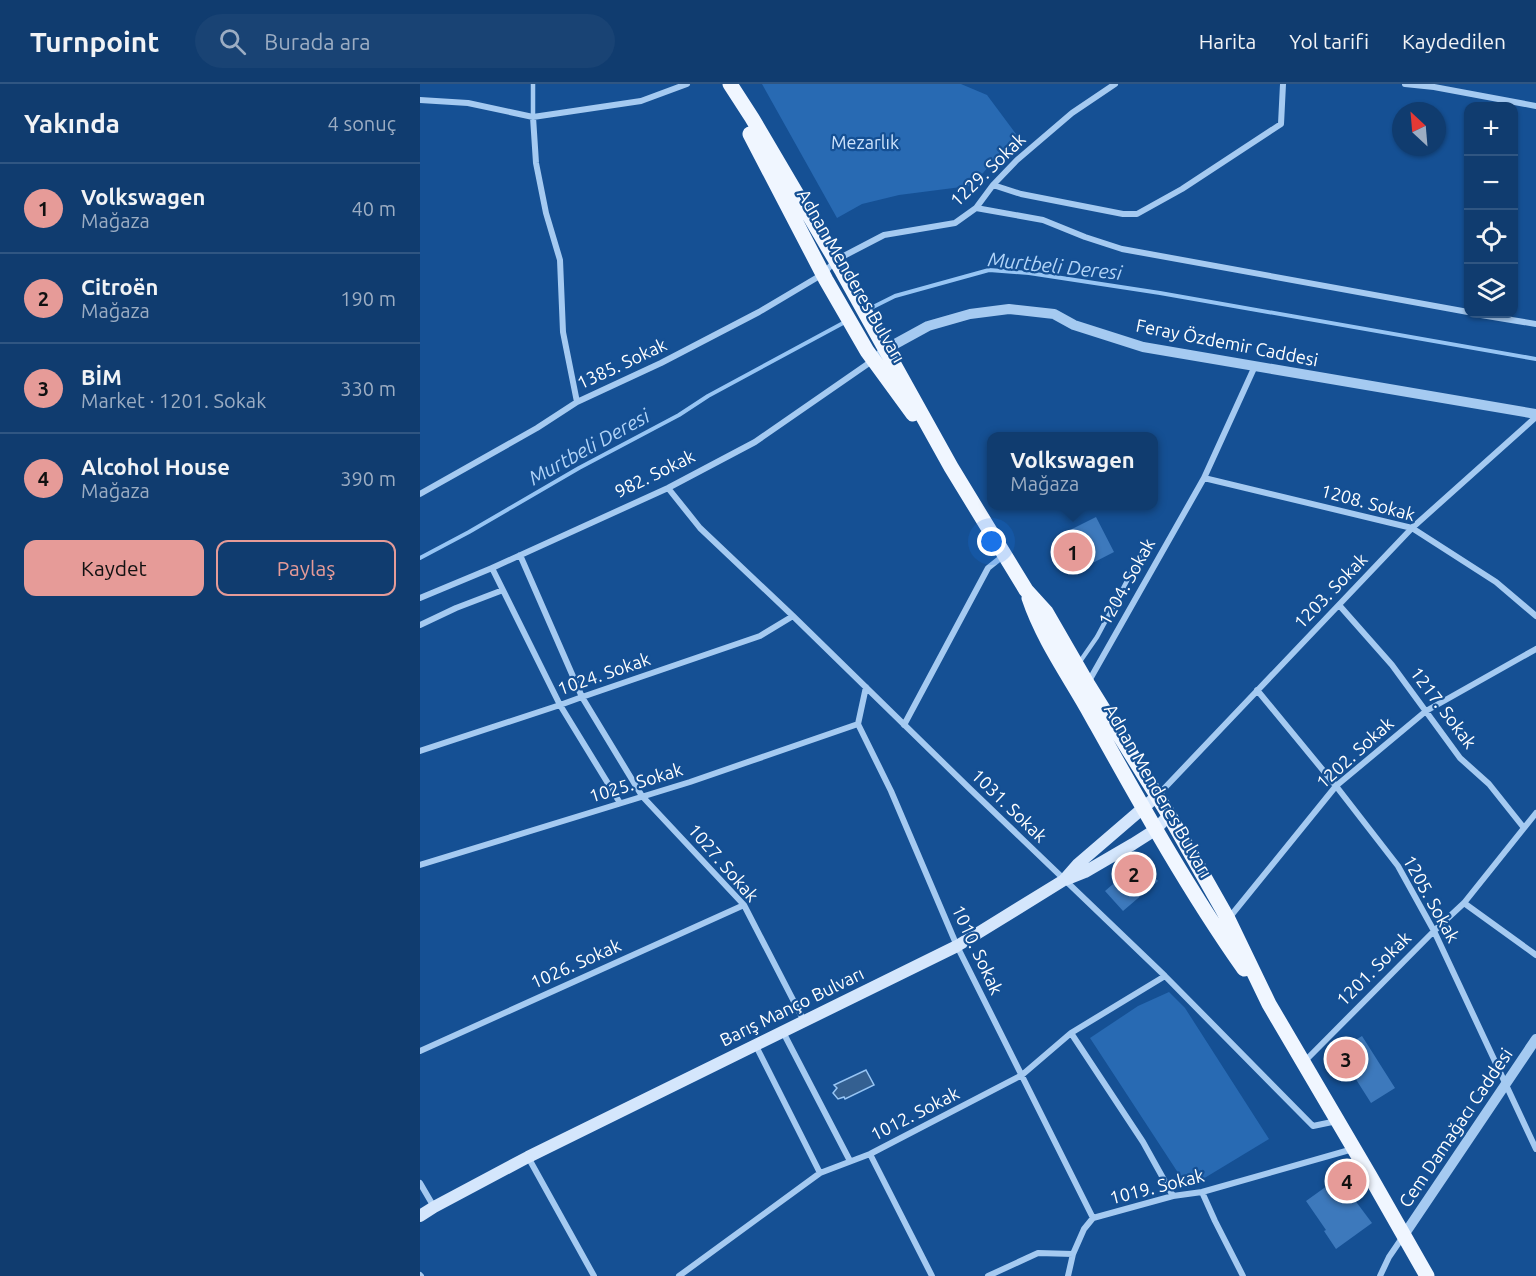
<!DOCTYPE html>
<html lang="tr">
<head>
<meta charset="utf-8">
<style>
	body { margin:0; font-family:Ubuntu,sans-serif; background:#194374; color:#f1f3f6 }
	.controls { position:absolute; right:18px; top:18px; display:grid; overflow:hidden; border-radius:12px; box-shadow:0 2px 4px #0004 }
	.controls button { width:54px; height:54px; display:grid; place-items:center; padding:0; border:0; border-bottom:2px solid #305682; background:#103c6f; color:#f1f3f6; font:30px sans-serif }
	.compass { position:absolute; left:972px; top:18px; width:54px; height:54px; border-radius:50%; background:#103c6f; box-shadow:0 2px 4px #0004; rotate:334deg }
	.you { position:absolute; left:572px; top:458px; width:21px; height:21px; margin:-15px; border:4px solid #fff; border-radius:50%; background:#1a73e8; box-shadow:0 0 0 9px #1a73e833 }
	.badge { display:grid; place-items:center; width:39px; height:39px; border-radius:50%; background:#e69b98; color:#111; font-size:20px; font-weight:700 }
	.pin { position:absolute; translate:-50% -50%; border:3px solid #fff; box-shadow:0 2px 6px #0006 }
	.popup { position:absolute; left:567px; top:348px; width:171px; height:78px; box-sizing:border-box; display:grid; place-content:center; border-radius:12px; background:#103c6f; filter:drop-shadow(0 2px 4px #0005); font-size:20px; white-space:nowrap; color:#9cadc3 }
	.popup b { font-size:22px; color:#f1f3f6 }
	.popup::after { content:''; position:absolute; left:50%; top:100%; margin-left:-12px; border:12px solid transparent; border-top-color:#103c6f }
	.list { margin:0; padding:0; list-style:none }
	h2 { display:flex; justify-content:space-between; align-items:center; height:78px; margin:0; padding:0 24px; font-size:26px }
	h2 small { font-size:20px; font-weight:400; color:#9cadc3 }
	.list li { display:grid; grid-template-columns:39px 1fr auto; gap:18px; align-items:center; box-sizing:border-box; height:90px; padding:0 24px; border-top:2px solid #305682 }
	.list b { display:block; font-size:22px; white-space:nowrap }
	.list p { margin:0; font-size:20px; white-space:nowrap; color:#9cadc3 }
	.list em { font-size:20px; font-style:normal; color:#9cadc3 }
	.actions { display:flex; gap:12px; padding:18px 24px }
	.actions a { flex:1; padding:14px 0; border:2px solid #e69b98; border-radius:12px; text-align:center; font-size:21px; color:#e69b98 }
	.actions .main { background:#e69b98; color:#111 }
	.icon { flex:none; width:33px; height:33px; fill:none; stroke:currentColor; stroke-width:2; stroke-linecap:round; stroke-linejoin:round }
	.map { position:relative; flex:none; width:1116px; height:1192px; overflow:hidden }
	header { display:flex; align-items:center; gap:36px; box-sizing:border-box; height:84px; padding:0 30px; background:#103c6f; border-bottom:2px solid #305682 }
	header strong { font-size:28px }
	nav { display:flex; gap:33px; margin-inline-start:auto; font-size:21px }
	.search { width:420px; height:54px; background:#194374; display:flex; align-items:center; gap:15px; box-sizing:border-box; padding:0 21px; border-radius:33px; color:#9cadc3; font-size:22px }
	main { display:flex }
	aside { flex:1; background:#103c6f }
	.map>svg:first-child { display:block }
	.green { fill:#286ab3 }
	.water { fill:#346091; stroke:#97c5f4; stroke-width:1.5 }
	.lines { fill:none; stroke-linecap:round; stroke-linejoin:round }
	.stream { stroke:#97c5f4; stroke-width:4 }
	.building { fill:#3d79bc }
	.service { stroke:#a5caf1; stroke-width:4.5 }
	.minor { stroke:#a5caf1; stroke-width:6 }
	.tertiary { stroke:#a5caf1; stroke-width:10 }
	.secondary { stroke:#d4e6fc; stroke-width:12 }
	.primary { stroke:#f0f6ff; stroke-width:15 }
	.labels { text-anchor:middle; stroke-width:4.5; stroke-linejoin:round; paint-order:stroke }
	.park-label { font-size:18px; fill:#cde3fc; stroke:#155094 }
	.street-label { font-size:18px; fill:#fff; stroke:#155094 }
	.water-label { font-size:20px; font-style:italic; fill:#b1d4f8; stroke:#155094 }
</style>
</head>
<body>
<header>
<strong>Turnpoint</strong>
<div class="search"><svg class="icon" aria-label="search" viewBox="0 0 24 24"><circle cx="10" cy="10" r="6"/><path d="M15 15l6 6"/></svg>Burada ara</div>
<nav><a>Harita</a><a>Yol tarifi</a><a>Kaydedilen</a></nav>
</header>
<main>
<aside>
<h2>Yakında<small>4 sonuç</small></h2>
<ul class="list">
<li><span class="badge">1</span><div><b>Volkswagen</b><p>Mağaza</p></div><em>40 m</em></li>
<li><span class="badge">2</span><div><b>Citroën</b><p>Mağaza</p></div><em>190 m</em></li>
<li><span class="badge">3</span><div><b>BİM</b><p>Market · 1201. Sokak</p></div><em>330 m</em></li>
<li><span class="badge">4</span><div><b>Alcohol House</b><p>Mağaza</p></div><em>390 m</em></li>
</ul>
<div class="actions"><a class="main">Kaydet</a><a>Paylaş</a></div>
</aside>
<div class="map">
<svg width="1116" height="1192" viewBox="0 0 1116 1192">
	<rect width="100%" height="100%" fill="#155094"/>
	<path class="green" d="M342,0H541L567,11L596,50L563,89L549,102L479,111L442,120L417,134Z
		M749,908L765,924L849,1055L768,1104L670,954L718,922Z"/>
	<path class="water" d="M446,986L454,1001L425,1015L424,1013L418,1015L413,1009L417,1004L414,1001Z"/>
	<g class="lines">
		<path class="stream" d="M447,226L475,212L569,186L609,189L740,209L1116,275
			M0,474L49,448L159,384L259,331L288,312L425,238"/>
	</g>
	<path class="building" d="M676,433L694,468L657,487L638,452Z
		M724,781L738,797L703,827L685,807L714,782Z
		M942,952L975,1004L951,1019L918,967Z
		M925,1089L940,1111L934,1115L952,1139L916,1165L904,1147L906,1146L886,1117Z"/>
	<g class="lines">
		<path class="service" d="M113,33V0
			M659,579L677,553L723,467"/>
		<path class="minor" d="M985,0L1014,3L1116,22
			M0,16L48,19L113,33L221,17L267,0
			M113,33L116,79L126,129L140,176L143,248L157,318
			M573,101L601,110L703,130H717L762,105L861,40L863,0
			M556,124L623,136L665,153L702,165L1048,228
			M1055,230L1116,240
			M784,394L992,444L1076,498L1116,532
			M248,404L280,444L373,532L549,704L745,892L893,1042L917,1037
			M0,410L117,344L157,318L241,279L339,228L403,190L416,176L464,151L535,139L556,124L573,101L597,76L652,29L695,0
			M100,471L162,613L222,712L324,821L384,937
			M72,484L140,621L200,719
			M0,514L72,484L248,404L335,358L452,277
			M919,521L972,581L1040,674L1069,700L1104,744
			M0,541L36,524L83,506
			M669,597L784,394L835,282
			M446,603L438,640L471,707L537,862L673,1134
			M837,606L916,702L978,782L1014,847L1116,1065
			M484,641L568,484L583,472
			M0,667L140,621L162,613L340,552L373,532
			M737,712L992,444L1116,333
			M0,781L270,698L438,640
			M1044,819L1116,871
			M809,834L916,702L1006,627L1116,565
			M363,948L430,1077
			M651,949L723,1058L753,1112
			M336,962L400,1089
			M0,967L324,821
			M883,979L1014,847L1044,819L1116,729
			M450,1070L512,1192
			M108,1073L174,1192
			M0,1099L14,1123
			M782,1108L795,1137L823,1192
			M0,1191L1,1192
			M259,1192L400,1089L450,1070L602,991L651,949L745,892
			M568,1192L618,1169L653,1170L664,1145L673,1134L753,1112L782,1108L933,1065
			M648,1192L653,1170
			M960,1192L969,1173L982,1154"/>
		<path class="tertiary" d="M461,270L466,265L508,242L550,230L589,225L634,230L654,241L723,263L1116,330
			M984,1151L1116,955"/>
		<path class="secondary" d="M645,796L665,788L713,760L735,746L749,731
			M0,1132L14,1123L108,1073L537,862L644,796L658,780L737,712"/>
		<path class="primary" d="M310,0L332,34L422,187L531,383L606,506L626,528L667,599L749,731L808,835L849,920L950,1092L1007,1192
			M330,50L406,196L447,267L493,330
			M609,514C623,556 650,593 671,631C719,717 767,804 824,885"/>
	</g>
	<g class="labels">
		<g class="park-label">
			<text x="445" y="65">Mezarlık</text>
		</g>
		<g class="street-label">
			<text transform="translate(568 86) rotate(-44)" y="6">1229. Sokak</text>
			<text transform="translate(431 192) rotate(60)" y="6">Adnan Menderes Bulvarı</text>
			<text transform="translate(807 259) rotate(11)" y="6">Feray Özdemir Caddesi</text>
			<text transform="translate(202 280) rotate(-25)" y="6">1385. Sokak</text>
			<text transform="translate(235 390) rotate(-26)" y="6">982. Sokak</text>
			<text transform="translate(948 419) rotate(15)" y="6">1208. Sokak</text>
			<text transform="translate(707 498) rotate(-61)" y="6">1204. Sokak</text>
			<text transform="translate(911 507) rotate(-46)" y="6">1203. Sokak</text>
			<text transform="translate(184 590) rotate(-19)" y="6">1024. Sokak</text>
			<text transform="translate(1023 624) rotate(53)" y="6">1217. Sokak</text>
			<text transform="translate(935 669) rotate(-42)" y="6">1202. Sokak</text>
			<text transform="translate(216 699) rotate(-17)" y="6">1025. Sokak</text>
			<text transform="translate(738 707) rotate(60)" y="6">Adnan Menderes Bulvarı</text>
			<text transform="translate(589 722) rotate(44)" y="6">1031. Sokak</text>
			<text transform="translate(303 779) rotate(49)" y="6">1027. Sokak</text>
			<text transform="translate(1011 815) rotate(61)" y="6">1205. Sokak</text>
			<text transform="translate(557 866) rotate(65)" y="6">1010. Sokak</text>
			<text transform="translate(156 880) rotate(-24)" y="6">1026. Sokak</text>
			<text transform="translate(954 885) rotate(-45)" y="6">1201. Sokak</text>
			<text transform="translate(372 923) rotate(-26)" y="6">Barış Manço Bulvarı</text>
			<text transform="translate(495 1030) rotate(-27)" y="6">1012. Sokak</text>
			<text transform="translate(1036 1044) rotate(-56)" y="6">Cem Damağacı Caddesi</text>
			<text transform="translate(737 1103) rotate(-14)" y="6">1019. Sokak</text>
		</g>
		<g class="water-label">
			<text transform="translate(635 182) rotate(6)" y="7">Murtbeli Deresi</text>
			<text transform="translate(169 363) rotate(-29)" y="7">Murtbeli Deresi</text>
		</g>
	</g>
</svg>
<div class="controls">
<button>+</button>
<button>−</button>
<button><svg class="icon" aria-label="locate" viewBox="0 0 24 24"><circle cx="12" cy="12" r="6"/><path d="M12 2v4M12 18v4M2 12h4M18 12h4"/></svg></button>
<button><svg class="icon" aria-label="layers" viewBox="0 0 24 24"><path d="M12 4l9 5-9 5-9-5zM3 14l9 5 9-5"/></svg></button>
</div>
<svg class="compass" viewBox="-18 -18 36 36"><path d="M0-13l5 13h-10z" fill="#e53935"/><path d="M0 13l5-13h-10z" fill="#9cadc3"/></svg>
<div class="you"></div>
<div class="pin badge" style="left:653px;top:468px">1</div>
<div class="popup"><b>Volkswagen</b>Mağaza</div>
<div class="pin badge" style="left:714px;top:790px">2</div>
<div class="pin badge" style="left:926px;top:975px">3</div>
<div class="pin badge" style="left:927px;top:1097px">4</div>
</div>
</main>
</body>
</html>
